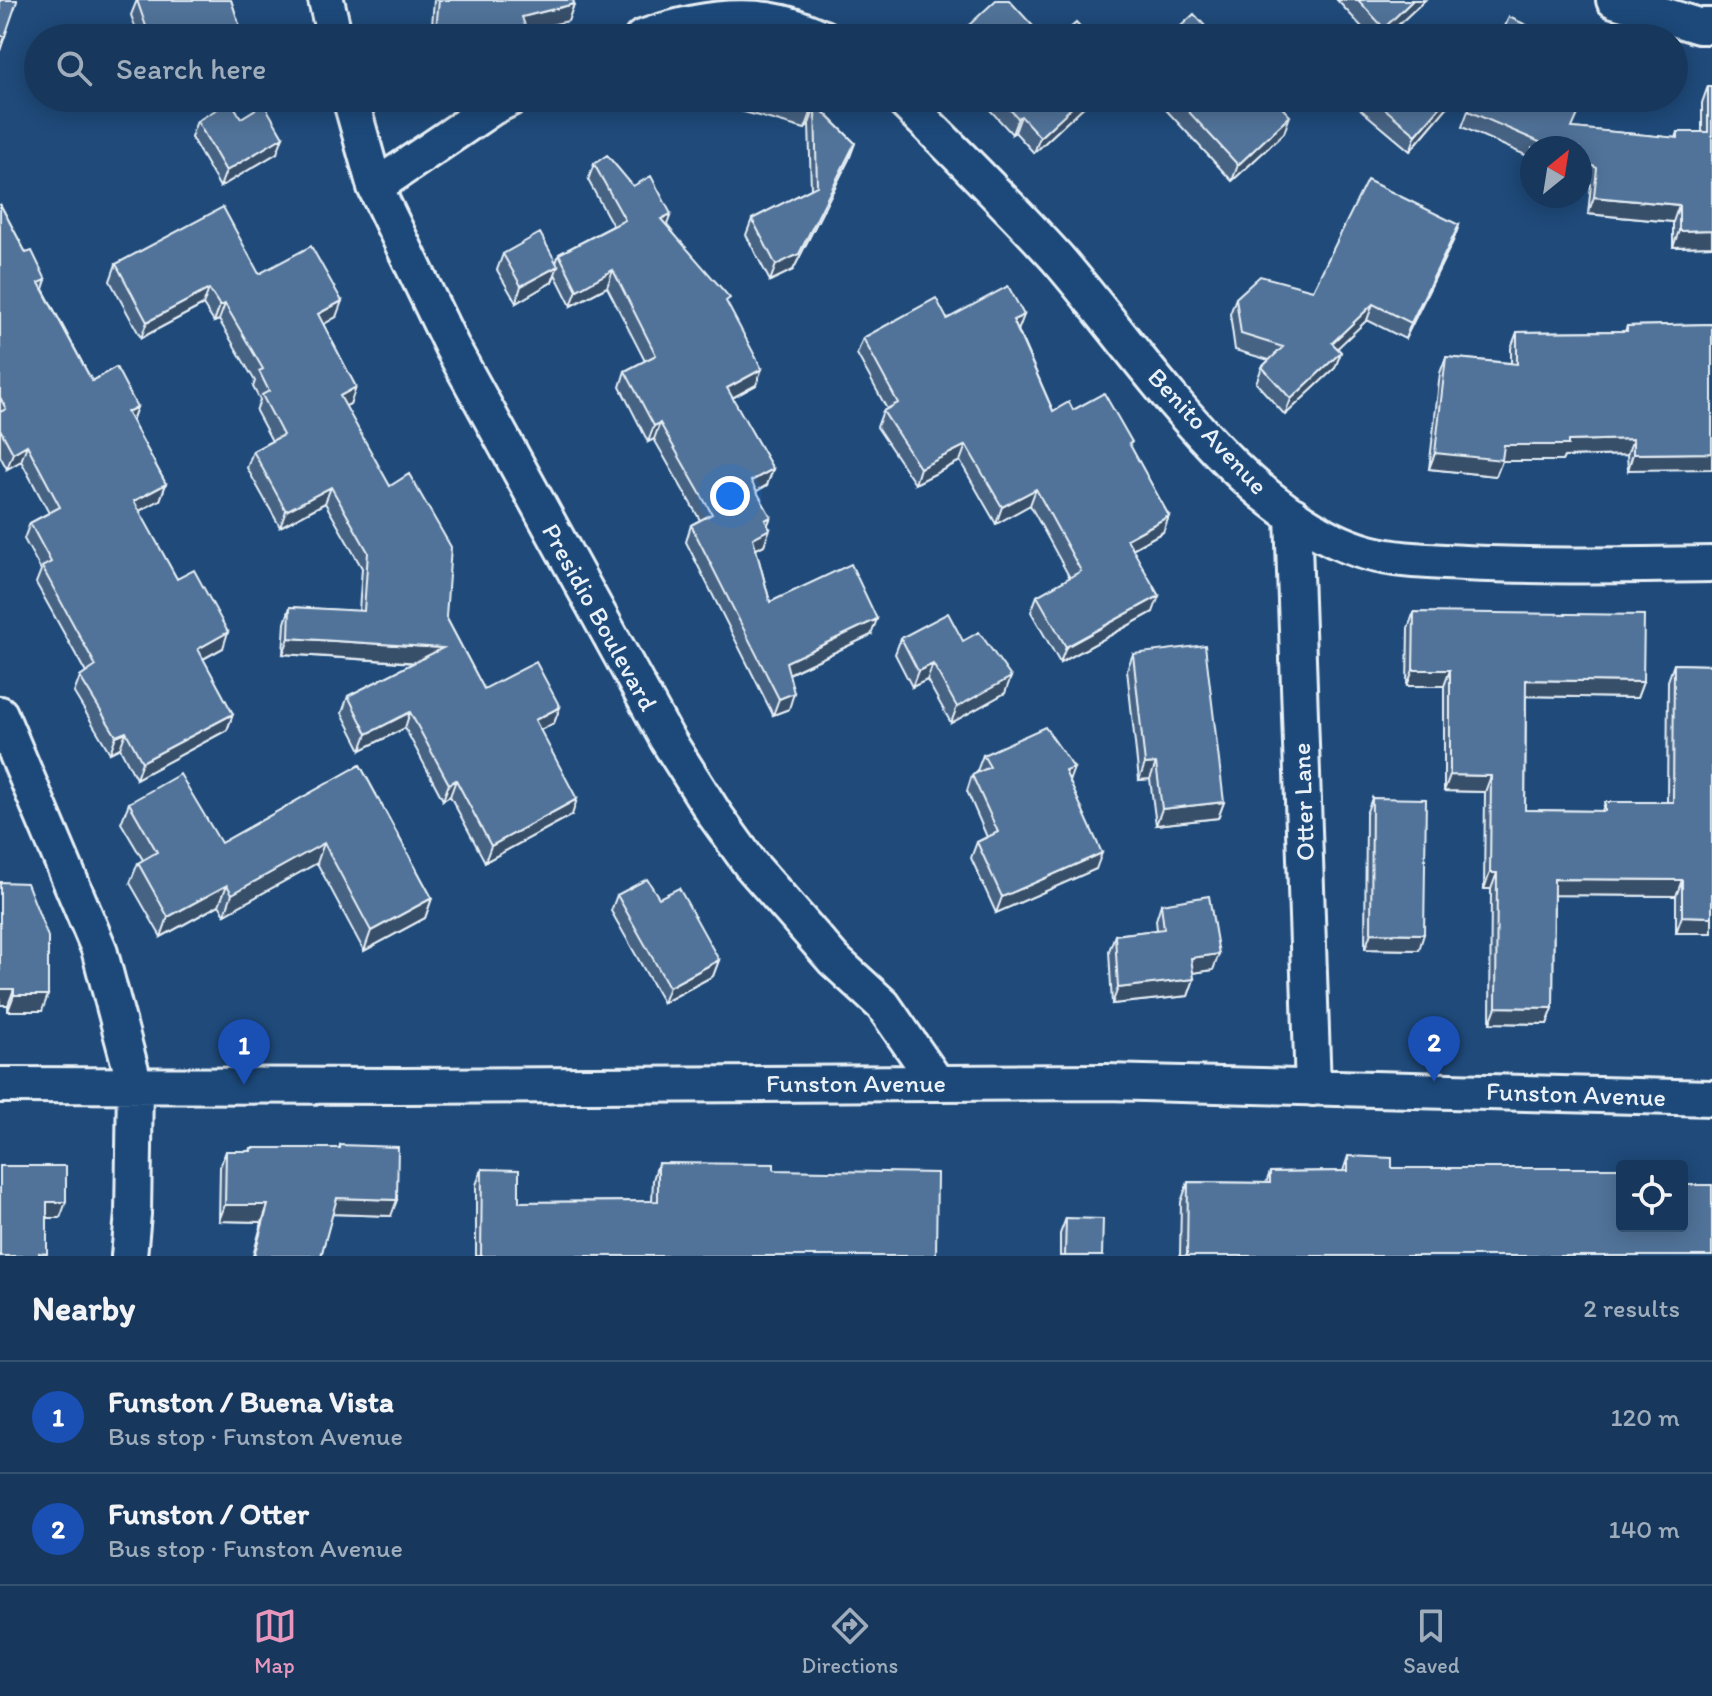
<!DOCTYPE html>
<html lang="en">
<head>
<meta charset="utf-8">
<style>
	body { margin:0; font-family:Itim,sans-serif; background:#244365; color:#f1f3f6 }
	.controls { position:absolute; right:24px; bottom:24px; display:grid; overflow:hidden; border-radius:8px; box-shadow:0 4px 20px #0003 }
	.controls button { width:72px; height:72px; display:grid; place-items:center; padding:0; border:0; border-bottom:2px solid #365272; background:#17385c; color:#f1f3f6; font:40px sans-serif }
	.compass { position:absolute; left:1520px; top:136px; width:72px; height:72px; border-radius:50%; background:#17385c; box-shadow:0 4px 20px #0003; rotate:30deg }
	.you { position:absolute; left:730px; top:496px; width:28px; height:28px; margin:-20px; border:6px solid #fff; border-radius:50%; background:#1a73e8; box-shadow:0 0 0 12px #1a73e833 }
	.badge { display:grid; place-items:center; width:52px; height:52px; border-radius:50%; background:#e797bd; color:#fff; font-size:26px; font-weight:700 }
	.pin { position:absolute; translate:-50% -66px; filter:drop-shadow(0 2px 4px #0008) }
	.pin::after { content:''; position:absolute; top:42px; width:28px; height:24px; background:inherit; clip-path:polygon(0 0,100% 0,50% 100%) }
	.list { margin:0; padding:0; list-style:none }
	h2 { display:flex; justify-content:space-between; align-items:center; height:104px; margin:0; padding:0 32px; font-size:34px }
	h2 small { font-size:26px; font-weight:400; color:#9eacbb }
	.list li { display:grid; grid-template-columns:52px 1fr auto; gap:24px; align-items:center; box-sizing:border-box; height:112px; padding:0 32px; border-top:2px solid #365272 }
	.list b { display:block; font-size:30px; white-space:nowrap }
	.list p { margin:0; font-size:26px; white-space:nowrap; color:#9eacbb }
	.list em { font-size:26px; font-style:normal; color:#9eacbb }
	.icon { flex:none; width:44px; height:44px; fill:none; stroke:currentColor; stroke-width:2; stroke-linecap:round; stroke-linejoin:round }
	.map { position:relative; flex:none; width:1712px; height:1256px; overflow:hidden }
	.search { position:absolute; background:#17385c; box-shadow:0 4px 20px #0003; left:24px; right:24px; top:24px; height:88px; display:flex; align-items:center; gap:20px; box-sizing:border-box; padding:0 28px; border-radius:44px; color:#9eacbb; font-size:30px }
	.sheet { height:328px; background:#17385c }
	nav { display:flex; justify-content:space-around; align-items:center; box-sizing:border-box; height:112px; border-top:2px solid #365272; background:#17385c; font-size:22px; color:#9eacbb }
	nav a { display:grid; justify-items:center; gap:4px }
	nav .on { color:#e797bd }
	.map>svg:first-child { display:block }
	.lines { fill:none; stroke-linecap:round; stroke-linejoin:round }
	.minor-casing { stroke:#e8f1f8; stroke-width:40 }
	.minor { stroke:#1f4a7a; stroke-width:34 }
	.wall { fill:#466384; stroke:#e8f1f8; stroke-width:2 }
	.shaded-wall { fill:#39506b; stroke:#e8f1f8; stroke-width:2 }
	.building { fill:#517399; stroke:#e8f1f8; stroke-width:2 }
	.labels { text-anchor:middle; stroke-width:6; stroke-linejoin:round; paint-order:stroke }
	.street-label { font-size:26px; fill:#e8f1f8; stroke:#1f4a7a }
</style>
</head>
<body>
<div class="map">
<svg width="1712" height="1256" viewBox="0 0 1712 1256">
	<rect width="100%" height="100%" fill="#1f4a7a"/>
	<filter id="ink" filterUnits="userSpaceOnUse"><feTurbulence type="fractalNoise" baseFrequency=".0125" numOctaves="2"/><feDisplacementMap in="SourceGraphic" scale="16" xChannelSelector="R" yChannelSelector="G"/><feConvolveMatrix kernelMatrix="1 2 1 2 8 2 1 2 1" color-interpolation-filters="sRGB"/></filter>
	<g filter="url(#ink)">
		<g class="lines">
			<g class="minor-casing">
				<path id="minor" d="M326,0L335,38
					M1614,0L1699,26H1712
					M642,38C686,22 737,12 783,23C797,26 811,33 824,38
					M350,98L375,187L452,347L667,739L715,815L751,865L834,960L883,1005L937,1083
					M901,98C954,151 1007,203 1057,258C1139,352 1244,519 1369,553C1399,561 1433,561 1464,563C1547,567 1629,565 1712,564
					M375,187L493,107L511,98
					M1293,515L1313,1088
					M0,714L99,949L135,1085L133,1214L129,1256
					M0,1085L403,1086L1106,1082L1712,1098"/>
			</g>
			<use href="#minor" class="minor"/>
		</g>
		<path class="wall" d="M137,0H231L240,27L236,38H139L131,15Z
			M434,0H573L574,4L568,21L527,31L524,38H431Z
			M1337,0H1425L1384,38H1372Z
			M969,25L1044,38H964Z
			M1708,86H1712V246L1673,247V222L1588,214L1591,184L1580,179V148H1532V158L1462,127L1468,111L1573,128L1676,138L1678,132H1702V103Z
			M741,98H833L822,110L855,143L849,159L793,270L770,281L746,235L752,219L811,189L809,124L805,129L737,110Z
			M979,98H1093L1034,153L1015,132L1012,134Z
			M1155,98H1273L1284,133L1232,181Z
			M1357,98H1455L1410,151L1354,104Z
			M241,118L277,153L220,187L191,137L197,121Z
			M594,164L667,225L728,305L756,385L732,398L773,469L767,485L757,491L768,525L764,545L756,549L770,602L871,635L789,674V709L773,715L686,542L691,525L700,520L654,439L648,442L620,387L625,371L645,361L607,287L571,306L555,274L552,282L516,303L497,270L503,254L556,263L559,254L613,226L588,180Z
			M0,204L26,253L46,280L43,289L92,381L137,407L132,421L166,484L160,500L139,511L177,579L223,648L203,659L233,714L227,730L136,779L120,748L110,753L74,693L80,677L86,673L36,583L41,570L24,539L30,523L49,513L21,461L7,469L0,456Z
			M1459,225L1453,241L1405,339L1367,320L1337,348L1341,352L1335,368L1285,415L1256,383L1262,367L1269,360L1235,350L1230,314L1236,298L1313,290Z
			M116,264L259,274L336,317L323,324L356,387L350,404L345,406L446,617L484,689L560,707L554,723L540,730L572,815L485,862L450,796L443,800L405,728L361,750L342,713L348,696L414,663L283,654L285,623L290,607L359,611L362,568L325,503L280,527L247,468L253,451L272,441L256,411L260,400L253,387L255,381L219,320L214,322L203,305L141,338L110,281Z
			M1024,315L1018,330L1053,411L1073,410L1130,446L1169,516L1163,532L1132,549L1153,612L1060,663L1031,612L1037,596L1070,578L1030,505L996,524L960,461L915,484L877,427L883,411L887,409L857,354L863,338L947,319Z
			M1712,324L1628,470L1627,455L1564,457L1562,461H1502L1496,476L1429,469L1440,373L1446,357L1511,363V348L1517,332L1625,331L1627,326Z
			M1414,612L1643,682L1637,698L1526,696L1525,810L1602,811L1605,802H1667L1668,681L1674,664L1712,665V933H1676V896L1554,895L1553,1008L1547,1024L1490,1023L1491,889H1484L1485,792L1444,791V686H1407L1408,628Z
			M901,638L963,641L1005,693L951,723L927,680L912,687L895,654Z
			M1133,654L1224,802L1218,818L1156,825L1150,779L1139,780L1127,670Z
			M983,755L1069,780L1096,869L996,913L971,858L977,842L987,837L967,791L972,775L978,772L977,771Z
			M360,765L432,898L425,918L364,951L317,863L225,914L219,905L161,937L130,883L138,863L143,860L121,823L129,803L221,843Z
			M1372,798L1419,950L1365,949L1366,814Z
			M0,882L42,1011H8V1005H0Z
			M617,895L659,898L719,960L713,976L663,1003L611,911Z
			M1161,904L1213,970L1193,973L1194,979L1188,996L1112,1004L1109,951L1115,935L1157,930L1156,920Z
			M340,1145L391,1216L332,1214L321,1256H253L262,1222L219,1221L220,1167L226,1151H250L251,1148H339Z
			M1348,1156L1392,1168L1712,1256H1180L1181,1202L1188,1182L1266,1183L1270,1172L1343,1171Z
			M658,1163L774,1170L936,1256H476V1185L482,1169L519,1202L652,1201L653,1180Z
			M1066,1218L1102,1256H1060V1234Z"/>
		<path class="shaded-wall" d="M1413,0H1425L1384,38H1380L1384,28Z
			M574,4L568,21L516,33L522,17Z
			M240,27L236,38H207Z
			M527,31L524,38H503Z
			M0,36H5L0,51Z
			M824,98H833L815,117L817,106Z
			M1082,98H1093L1034,153L1040,137Z
			M1448,98H1455L1410,151L1416,135Z
			M815,108L809,124L805,129L811,113Z
			M1021,116L1015,132L1012,134L1018,118Z
			M1290,116L1284,133L1232,181L1238,165Z
			M283,137L277,153L220,187L226,171Z
			M855,143L849,159L793,270L770,281L776,265Z
			M1594,197L1679,205L1673,222L1588,214Z
			M671,214L665,230L661,219Z
			M1459,225L1453,241L1405,339L1411,323Z
			M1712,230V246L1673,247L1679,231Z
			M558,266L552,282L516,303L521,286Z
			M613,270L607,287L571,306L577,290Z
			M209,289L203,305L141,338L147,322Z
			M342,301L336,317L312,331L318,314Z
			M225,304L219,320L214,322L220,306Z
			M1373,304L1367,320L1326,359L1332,343Z
			M1024,315L1018,331L1013,320Z
			M1341,352L1335,368L1285,415L1291,399Z
			M762,369L756,385L721,404L727,388Z
			M356,387L350,404L334,412L340,396Z
			M137,407L131,423L127,412Z
			M660,423L654,439L648,442L654,426Z
			M1633,439L1627,455L1564,457L1562,461H1502L1496,476L1429,469L1435,453L1504,445L1568,441Z
			M27,445L21,461L7,469L13,453Z
			M966,445L960,461L915,484L920,468Z
			M1712,453V469L1628,470L1633,454Z
			M773,469L767,485L746,497L751,481Z
			M166,484L160,500L128,517L134,501Z
			M331,487L325,503L280,527L286,511Z
			M1036,489L1030,505L996,524L1002,507Z
			M1169,516L1163,532L1121,555L1127,539Z
			M771,517L765,531L770,529L764,545L747,554L753,538L765,520Z
			M1159,596L1153,612L1060,663L1066,647Z
			M877,619L871,635L780,678L786,662Z
			M228,632L223,648L192,665L198,649Z
			M289,638L443,648L437,664L283,654Z
			M933,664L927,680L912,687L918,671Z
			M1413,670H1450L1444,686H1407Z
			M1011,677L1005,693L951,723L957,707Z
			M1526,680L1643,682L1637,698L1520,696Z
			M794,693L789,709L773,715L779,699Z
			M560,707L554,723L529,736L535,720Z
			M410,712L405,728L361,750L367,734Z
			M233,714L227,730L136,779L142,762Z
			M126,732L120,748L110,753L116,736Z
			M1156,763L1150,779L1139,780L1145,764Z
			M1074,768L1068,784L1065,771Z
			M1450,775L1491,776L1485,792L1444,791Z
			M456,780L450,796L443,800L449,784Z
			M577,799L572,815L485,862L491,846Z
			M1224,802L1218,818L1156,825L1162,809Z
			M324,843L317,863L225,914L232,894Z
			M1102,853L1096,869L996,913L1002,897Z
			M1490,873H1497L1491,889H1484Z
			M1554,879L1682,880L1676,896L1548,895Z
			M227,885L219,905L161,937L168,917Z
			M432,898L425,918L364,951L371,931Z
			M1682,916L1712,917V933H1676Z
			M1371,933L1424,934L1419,950L1365,949Z
			M1219,954L1213,970L1185,974L1191,958Z
			M719,960L713,976L663,1003L669,987Z
			M1194,979L1188,996L1112,1004L1118,988Z
			M0,989H14L8,1005H0Z
			M14,995H48L42,1011H8Z
			M1496,1007L1553,1008L1547,1024L1490,1023Z
			M337,1198L397,1200L391,1216L331,1214Z
			M47,1202H66L60,1218H41Z
			M225,1205H268L262,1222L219,1221Z"/>
		<path class="building" d="M0,0H17V1L5,36H0Z
			M137,0H231L240,27L207,38H150Z
			M439,0H573L574,4L522,17L527,31L503,38H435Z
			M996,0H1009L1044,38H980L969,25Z
			M1358,0H1413L1384,28Z
			M1194,14L1216,38H1168Z
			M1509,17L1555,38H1500Z
			M1076,23L1090,38H1059Z
			M1407,32L1414,38H1402Z
			M1708,86H1712V230L1679,231V205L1594,197L1597,168L1580,160V148H1553L1468,111L1474,98H1567L1582,105L1572,128L1678,138V132H1708Z
			M759,98H824L817,106L855,143L799,254L776,265L752,219L817,186L815,108L811,113Z
			M999,98H1082L1040,137L1021,116L1018,118Z
			M1176,98H1273L1290,116L1238,165Z
			M1372,98H1448L1416,135Z
			M231,101L241,118L264,104L283,137L226,171L197,121Z
			M607,155L633,186L651,176L671,214L661,219L730,298L726,301L762,369L727,388L773,469L751,481L771,517L765,520L770,529L753,538L770,602L851,564L877,619L786,662L794,693L779,699L691,525L712,514L660,423L654,426L625,371L656,355L613,270L577,290L559,254L625,220L594,164Z
			M1367,180L1459,225L1411,323L1373,304L1332,343L1341,352L1291,399L1262,367L1283,347L1241,334L1236,298L1260,276L1313,290Z
			M0,204L26,253L32,251L46,280L39,283L92,381L116,367L137,407L127,412L166,484L134,501L177,579L194,570L228,632L198,649L233,714L142,762L126,732L116,736L80,677L96,666L42,567L51,562L30,523L60,507L27,445L13,453L0,429V412L6,409L0,397Z
			M223,207L259,274L311,246L342,301L318,314L356,387L340,396L390,486L409,474L451,547L446,617L484,689L536,662L560,707L535,720L577,799L491,846L456,780L449,784L410,712L367,734L348,696L443,648L289,638L290,607L364,611L368,552L331,487L286,511L253,451L283,435L262,395L269,391L259,371L263,369L225,304L220,306L209,289L147,322L116,264Z
			M540,233L558,266L521,286L503,254Z
			M1008,286L1024,315L1013,320L1053,411L1069,402L1073,410L1104,393L1132,442L1129,443L1169,516L1127,539L1159,596L1066,647L1037,596L1081,571L1036,489L1002,507L966,445L920,468L883,411L898,403L863,338L936,298L947,319Z
			M1712,324V453L1633,454V439L1568,441V445H1504L1502,460L1435,453L1446,357L1517,364V332L1627,331V326Z
			M1414,612L1644,615L1643,682L1526,680L1525,810L1605,811V802H1673L1674,664L1712,665V917L1682,916V880L1554,879L1553,1008L1496,1007L1497,873H1490L1491,776L1450,775V670H1413Z
			M948,613L963,641L979,632L1011,677L957,707L933,664L918,671L901,638Z
			M1205,645L1224,802L1162,809L1156,763L1145,764L1133,654Z
			M1045,727L1074,768L1065,771L1102,853L1002,897L977,842L998,832L972,775L990,767L983,755Z
			M360,765L432,898L371,931L324,843L232,894L227,885L168,917L138,863L157,852L129,803L180,774L221,843Z
			M1372,798L1426,799L1424,934L1371,933Z
			M647,879L659,898L679,888L719,960L669,987L617,895Z
			M0,882L27,883L48,937V995H14V989H0Z
			M1209,896L1219,954L1191,958L1194,979L1118,988L1115,935L1164,929L1161,904Z
			M340,1145L398,1147L397,1200L337,1198L321,1256H254L268,1205H225L226,1151H251V1148H340Z
			M1348,1156L1392,1158V1168H1622V1226H1682V1185H1712V1256H1187L1188,1182L1270,1183V1172L1348,1171Z
			M658,1163L774,1164V1170L937,1173L936,1256H481L482,1169L519,1170V1202L658,1201Z
			M0,1166H66V1202H47V1254L39,1253V1256H0Z
			M1066,1218L1103,1219L1102,1256H1065Z"/>
	</g>
	<g class="labels">
		<g class="street-label">
			<text transform="translate(1208 431) rotate(47)" y="9">Benito Avenue</text>
			<text transform="translate(600 617) rotate(61)" y="9">Presidio Boulevard</text>
			<text transform="translate(1303 802) rotate(-92)" y="9">Otter Lane</text>
			<text x="856" y="1092">Funston Avenue</text>
			<text transform="translate(1576 1094) rotate(2)" y="9">Funston Avenue</text>
		</g>
	</g>
</svg>
<div class="controls">
<button><svg class="icon" aria-label="locate" viewBox="0 0 24 24"><circle cx="12" cy="12" r="6"/><path d="M12 2v4M12 18v4M2 12h4M18 12h4"/></svg></button>
</div>
<svg class="compass" viewBox="-18 -18 36 36"><path d="M0-13l5 13h-10z" fill="#e53935"/><path d="M0 13l5-13h-10z" fill="#9eacbb"/></svg>
<div class="you"></div>
<div class="pin badge" style="left:244px;top:1085px;background:#1a4fb4">1</div>
<div class="pin badge" style="left:1434px;top:1082px;background:#1a4fb4">2</div>
<div class="search"><svg class="icon" aria-label="search" viewBox="0 0 24 24"><circle cx="10" cy="10" r="6"/><path d="M15 15l6 6"/></svg>Search here</div>
</div>
<section class="sheet">
<h2>Nearby<small>2 results</small></h2>
<ul class="list">
<li><span class="badge" style="background:#1a4fb4">1</span><div><b>Funston / Buena Vista</b><p>Bus stop · Funston Avenue</p></div><em>120 m</em></li>
<li><span class="badge" style="background:#1a4fb4">2</span><div><b>Funston / Otter</b><p>Bus stop · Funston Avenue</p></div><em>140 m</em></li>
</ul>
</section>
<nav>
<a class="on"><svg class="icon" aria-label="map" viewBox="0 0 24 24"><path d="M3 6l6-2 6 2 6-2v14l-6 2-6-2-6 2zM9 4v14M15 6v14"/></svg>Map</a>
<a><svg class="icon" aria-label="directions" viewBox="0 0 24 24"><path d="M12 3l9 9-9 9-9-9zM9 14v-3h6M13 9l2 2-2 2"/></svg>Directions</a>
<a><svg class="icon" aria-label="saved" viewBox="0 0 24 24"><path d="M7 4h10v16l-5-4-5 4z"/></svg>Saved</a>
</nav>
</body>
</html>
